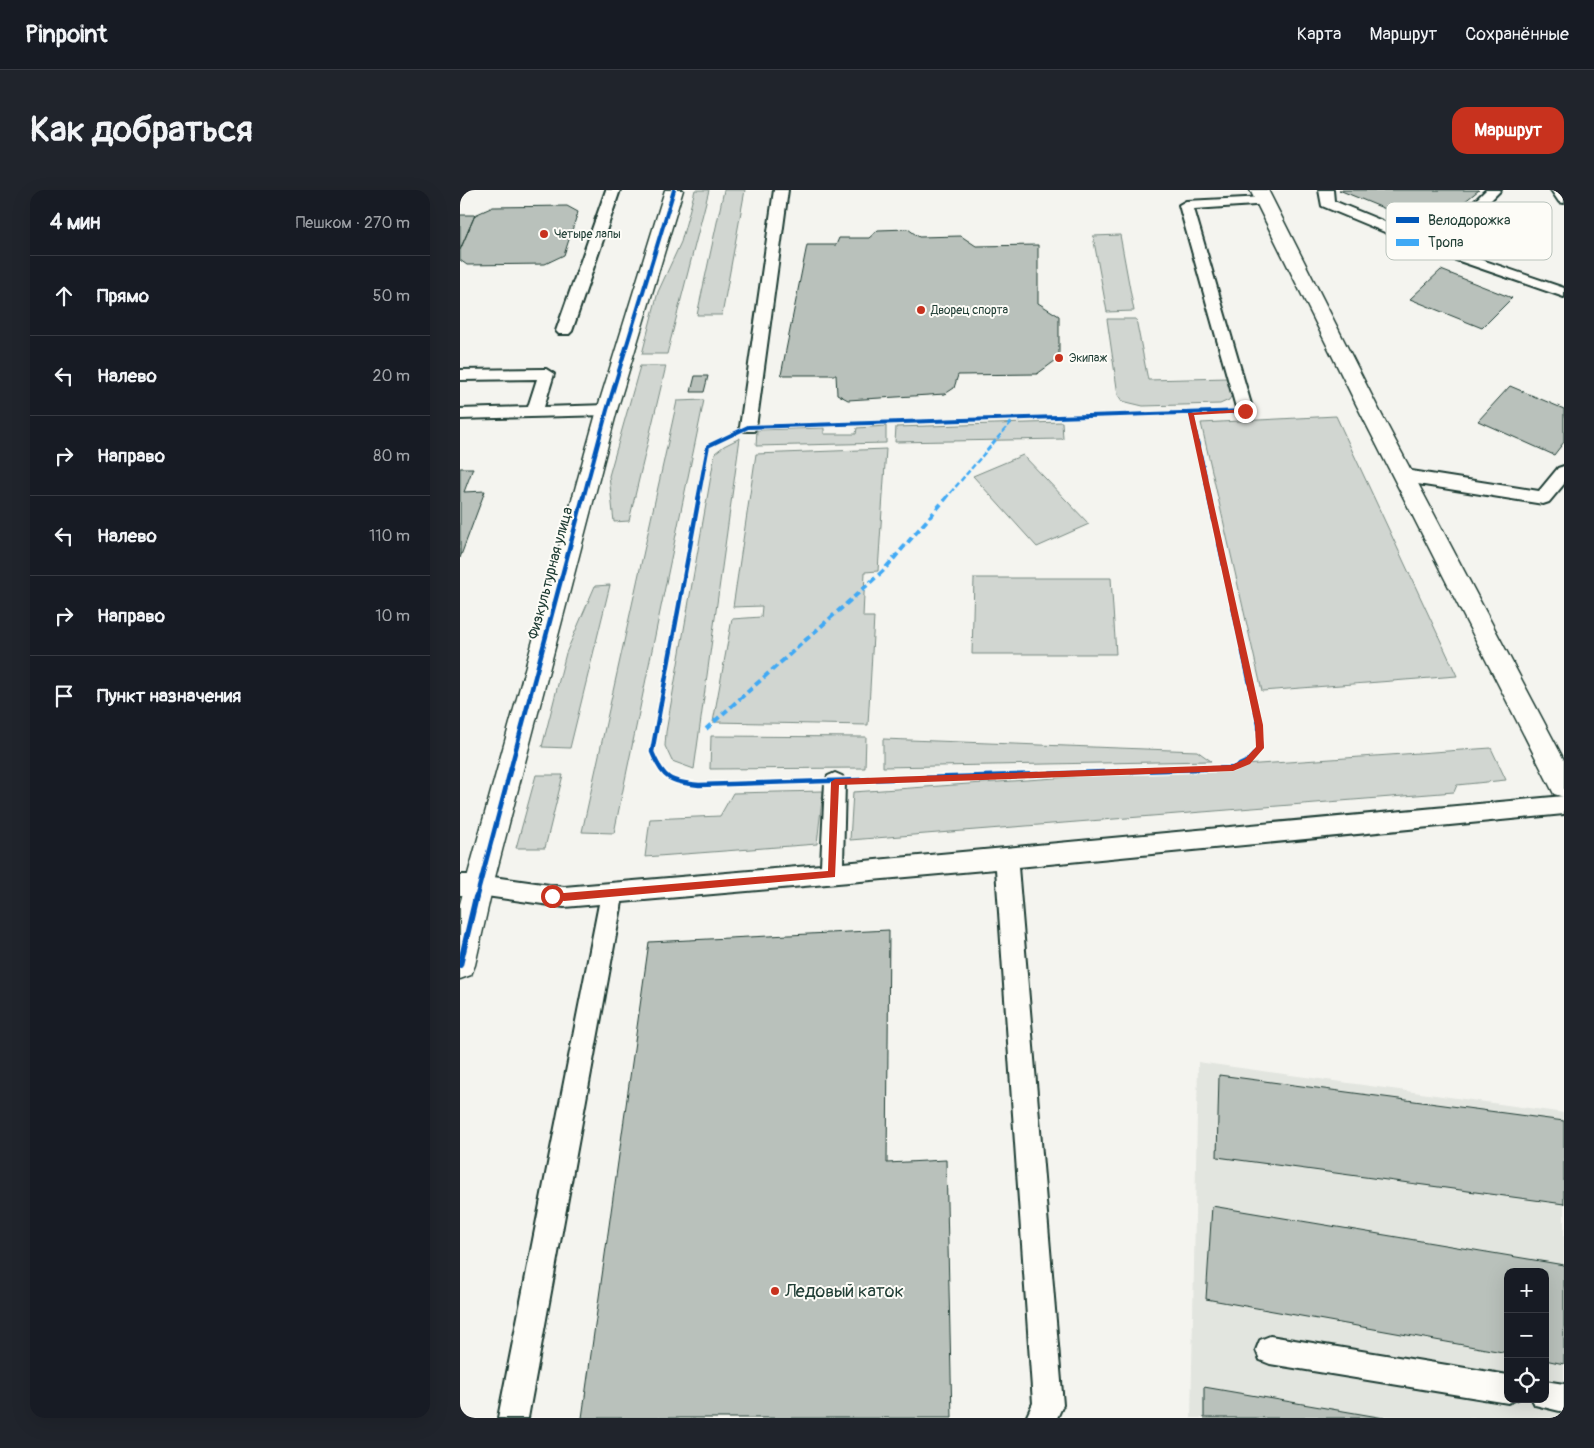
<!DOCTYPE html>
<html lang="ru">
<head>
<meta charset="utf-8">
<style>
	body { margin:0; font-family:Pangolin,sans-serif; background:#20242c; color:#f1f3f6 }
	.controls { position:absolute; right:15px; bottom:15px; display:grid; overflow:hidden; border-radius:10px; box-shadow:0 5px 20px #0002 }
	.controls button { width:45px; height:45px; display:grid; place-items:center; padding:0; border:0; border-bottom:1px solid #363941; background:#171b24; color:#f1f3f6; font:25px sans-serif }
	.stop { position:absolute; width:15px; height:15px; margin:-11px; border:4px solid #c8321e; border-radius:50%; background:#fff }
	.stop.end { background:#c8321e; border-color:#fff; box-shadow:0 1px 5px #0008 }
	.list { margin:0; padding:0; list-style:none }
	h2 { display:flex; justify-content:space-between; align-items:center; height:65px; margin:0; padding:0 20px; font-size:21px }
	h2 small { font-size:16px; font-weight:400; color:#9ea1a6 }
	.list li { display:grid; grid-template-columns:32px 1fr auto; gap:15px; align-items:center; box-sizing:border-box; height:80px; padding:0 20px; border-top:1px solid #363941 }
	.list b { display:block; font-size:19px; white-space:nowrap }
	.list em { font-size:16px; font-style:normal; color:#9ea1a6 }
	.icon { flex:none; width:28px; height:28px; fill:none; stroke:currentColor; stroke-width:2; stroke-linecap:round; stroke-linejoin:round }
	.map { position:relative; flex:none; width:1104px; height:1228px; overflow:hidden; border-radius:15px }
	header { display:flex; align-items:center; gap:30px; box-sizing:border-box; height:70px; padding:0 25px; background:#171b24; border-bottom:1px solid #363941 }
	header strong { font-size:24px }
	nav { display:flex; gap:28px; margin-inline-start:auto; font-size:18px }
	.intro { display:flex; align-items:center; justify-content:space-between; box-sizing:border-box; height:120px; padding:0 30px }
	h1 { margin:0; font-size:35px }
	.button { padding:12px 22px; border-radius:15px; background:#c8321e; color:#fff; font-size:18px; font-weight:700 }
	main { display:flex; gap:30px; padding:0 30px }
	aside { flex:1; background:#171b24; border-radius:15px; box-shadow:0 5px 20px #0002 }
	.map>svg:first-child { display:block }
	.built { fill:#e2e5df; fill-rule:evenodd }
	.green { fill:#d1d6d1; stroke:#788a82 }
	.building { fill:#b9c1bb; stroke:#1f3d34 }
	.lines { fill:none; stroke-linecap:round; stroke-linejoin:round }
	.lane-casing { stroke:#1f3d34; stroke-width:4 }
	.street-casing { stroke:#1f3d34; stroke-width:3 }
	.lane { fill:#fdfcf7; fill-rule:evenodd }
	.street { fill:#fdfcf7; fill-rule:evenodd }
	.quiet-far1 { stroke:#3fa9f5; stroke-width:2.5; stroke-dasharray:5.5 2.5; stroke-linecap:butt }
	.quiet { stroke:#3fa9f5; stroke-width:4; stroke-dasharray:7 4; stroke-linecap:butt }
	.cycleway-far2-casing { stroke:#fdfcf7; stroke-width:6 }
	.cycleway-far1-casing { stroke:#fdfcf7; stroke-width:8 }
	.cycleway-casing { stroke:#fdfcf7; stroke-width:9 }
	.cycleway-far2 { stroke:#0057b8; stroke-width:4 }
	.cycleway-far1 { stroke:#0057b8; stroke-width:4.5 }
	.cycleway { stroke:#0057b8; stroke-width:6 }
	.route { fill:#c8321e }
	.poi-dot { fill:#c8321e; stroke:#fdfcf7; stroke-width:2 }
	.labels { text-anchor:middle; stroke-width:4; stroke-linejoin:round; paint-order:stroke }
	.far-poi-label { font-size:12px; fill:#1f3d34; stroke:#fdfcf7; text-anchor:start }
	.street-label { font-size:15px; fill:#1f3d34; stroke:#fdfcf7 }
	.near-poi-label { font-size:18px; fill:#1f3d34; stroke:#fdfcf7; text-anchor:start }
	.key { fill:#fdfcf7; stroke:#bac3bc; stroke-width:1 }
	.key-label { font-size:14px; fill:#1f3d34 }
</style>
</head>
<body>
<header>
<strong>Pinpoint</strong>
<nav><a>Карта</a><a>Маршрут</a><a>Сохранённые</a></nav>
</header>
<div class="intro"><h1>Как добраться</h1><a class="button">Маршрут</a></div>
<main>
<aside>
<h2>4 мин<small>Пешком · 270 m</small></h2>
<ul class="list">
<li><svg class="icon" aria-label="ahead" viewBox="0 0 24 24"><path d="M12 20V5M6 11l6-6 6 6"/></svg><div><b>Прямо</b></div><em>50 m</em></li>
<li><svg class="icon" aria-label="left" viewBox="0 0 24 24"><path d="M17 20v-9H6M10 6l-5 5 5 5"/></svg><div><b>Налево</b></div><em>20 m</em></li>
<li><svg class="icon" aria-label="right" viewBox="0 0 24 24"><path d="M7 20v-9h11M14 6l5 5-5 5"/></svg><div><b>Направо</b></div><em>80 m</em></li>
<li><svg class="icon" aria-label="left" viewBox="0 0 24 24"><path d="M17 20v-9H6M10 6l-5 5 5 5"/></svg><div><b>Налево</b></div><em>110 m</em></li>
<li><svg class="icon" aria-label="right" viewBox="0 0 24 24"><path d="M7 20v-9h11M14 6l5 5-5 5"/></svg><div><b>Направо</b></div><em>10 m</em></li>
<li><svg class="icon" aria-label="arrive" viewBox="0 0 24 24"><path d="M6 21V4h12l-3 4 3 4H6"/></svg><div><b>Пункт назначения</b></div></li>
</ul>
</aside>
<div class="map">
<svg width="1104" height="1228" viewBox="0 0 1104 1228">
	<rect width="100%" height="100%" fill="#f4f4ef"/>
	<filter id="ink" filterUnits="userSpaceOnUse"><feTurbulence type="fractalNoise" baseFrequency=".02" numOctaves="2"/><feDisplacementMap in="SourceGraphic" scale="10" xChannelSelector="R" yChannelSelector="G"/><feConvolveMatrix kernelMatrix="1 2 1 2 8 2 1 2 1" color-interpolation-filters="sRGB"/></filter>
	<g filter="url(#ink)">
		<path class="built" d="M738,872L1104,923V1228H731ZM1048,1082H1085V1209H1048Z"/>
		<path class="green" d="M235,0H249L207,164H182L198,102L221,52Z
			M264,0H285L262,125H237Z
			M660,45L674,121L647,122L633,46Z
			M647,129H676L688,190L768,188L772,205L769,210L760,214L683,216L662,211L658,205Z
			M180,176H206L169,331L154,332L149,286Z
			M244,210L154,643L122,642L217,211Z
			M876,226L997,486L802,501L741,233Z
			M602,232L603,249L435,252L436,237Z
			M426,236V253L296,256L297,240L364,238V244H396L397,238Z
			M280,248L234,579L212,571L205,556L206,542L255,263L264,256Z
			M426,259L418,381L405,382L403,427H414L408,535L253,532L272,429L301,427L302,416L273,417L296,264Z
			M563,265L629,334L577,357L513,286Z
			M514,388H651L656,464H512Z
			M150,395L110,558L82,557L106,463L135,396Z
			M251,546L406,547L405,578L250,579Z
			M423,549L737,561L751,571L423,577Z
			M1031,558L1046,590L997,595L994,602L390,650L393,602Z
			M76,585H103L85,658H56Z
			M363,601L357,654L185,667L190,629L260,626L273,603Z"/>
		<path class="building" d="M879,0H1019L972,38Z
			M107,16L118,22L104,65L85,74L7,75L0,70V60L15,25L33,17Z
			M0,25H15L0,60Z
			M448,39L459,47L501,46L516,56L578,55V113L599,126V168L577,184L498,185L494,198L485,204L388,210L377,204L376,185H321L347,55H376L379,48H409L418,40Z
			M981,80L1052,108L1022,138L950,109Z
			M235,186H248L244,202H231Z
			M1050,196L1104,219V252L1094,265L1018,231Z
			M0,278H13L4,302L25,301L0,368Z
			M429,740L427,973L486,970L492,1228H122L189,752Z
			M759,885L1104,931V1014L757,967Z
			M752,1016L1104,1075V1174L1085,1170V1082H1048V1163L746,1109Z
			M744,1197L924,1228H744Z"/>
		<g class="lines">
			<g class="lane-casing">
				<path id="lane" d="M146,0H160L112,141L109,144H99L96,141Z
					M314,0H328L296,237L294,241H282L280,237Z
					M859,0H873L874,11L949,42L951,45L949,48H939L862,16Z
					M1026,0H1041L984,57L1104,98V107L970,61L968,58L970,55Z
					M1091,0H1104V13L1099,12Z
					M805,7L810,8L812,11L810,14L734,19L793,221L791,225H779L777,221L719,15L726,11Z
					M86,179L94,184L84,217L147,215L153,216L155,220L153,224L147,225L0,229V219L68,217L77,189L0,190V180Z
					M1104,276V294L1089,312L1083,314L945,292L939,290L936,286L939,282L945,280L1079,301L1098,278Z
					M375,583L382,586L385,592L383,673L1104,606V624L558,677L603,1215L597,1228H566L573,1213L536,679L162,712L68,1228H38L139,714L104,717L19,705H0V685H19L104,697L361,675L365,592L368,586Z
					M810,1146L1048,1185V1209H1058L1048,1213L810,1174L800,1170L796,1160L800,1150Z
					M1085,1191L1104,1194V1222L1075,1215L1072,1209H1085Z"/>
			</g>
			<g class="street-casing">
				<path id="street" d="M205,0H223L157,220L33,695L15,775L11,785L0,789V714L5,695L137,220Z
					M790,0H808L917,216L1104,570V607L1094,604L897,216Z"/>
			</g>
			<use href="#lane" class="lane"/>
			<use href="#street" class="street"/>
			<path class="quiet-far1" d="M485,309L554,229"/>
			<path class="quiet" d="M246,539L423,381L487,307"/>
			<g class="cycleway-far2-casing">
				<path id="cycleway-far2" d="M731,223L750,309
					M123,309L147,220L214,0
					M238,309L248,256L288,237L785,221"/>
			</g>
			<g class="cycleway-far1-casing">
				<path id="cycleway-far1" d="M239,307L192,562C203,589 210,592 239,595L773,578L788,571L800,558L799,535L749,307
					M16,709L123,307"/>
			</g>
			<g class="cycleway-casing">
				<path id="cycleway" d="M0,775L16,707"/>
			</g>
			<use href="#cycleway-far2" class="cycleway-far2"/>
			<use href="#cycleway-far1" class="cycleway-far1"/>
			<use href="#cycleway" class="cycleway"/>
		</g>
	</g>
	<path class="route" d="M785,219L787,222L734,225L803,535L804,558L790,574L773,581L379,595L375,687L104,711L89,708V703H104L368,681L371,592L375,589L772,575L785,569L796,557L795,535L728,223Z"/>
	<g class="poi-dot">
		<circle cx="84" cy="44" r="5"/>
		<circle cx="461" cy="120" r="5"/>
		<circle cx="599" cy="168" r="5"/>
		<circle cx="315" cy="1101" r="5"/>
	</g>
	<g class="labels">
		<g class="far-poi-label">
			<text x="94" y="48">Четыре лапы</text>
			<text x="471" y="124">Дворец спорта</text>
			<text x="609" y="172">Экипаж</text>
		</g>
		<g class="street-label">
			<text transform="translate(90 383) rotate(-75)" y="5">Физкультурная улица</text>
		</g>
		<g class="near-poi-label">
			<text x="325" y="1107">Ледовый каток</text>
		</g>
	</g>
	<rect x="926" y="12" width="166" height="58" rx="8" class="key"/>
	<rect x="936" y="27" width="23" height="6" fill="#0057b8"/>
	<rect x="936" y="49" width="23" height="7" fill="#3fa9f5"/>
	<g class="key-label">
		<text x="968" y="35">Велодорожка</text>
		<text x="968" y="57">Тропа</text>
	</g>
</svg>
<div class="controls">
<button>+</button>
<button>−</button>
<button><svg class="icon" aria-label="locate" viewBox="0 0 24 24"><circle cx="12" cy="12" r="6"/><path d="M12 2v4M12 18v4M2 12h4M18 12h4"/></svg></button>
</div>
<div class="stop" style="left:92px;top:706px"></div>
<div class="stop end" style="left:785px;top:221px"></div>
</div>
</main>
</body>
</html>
